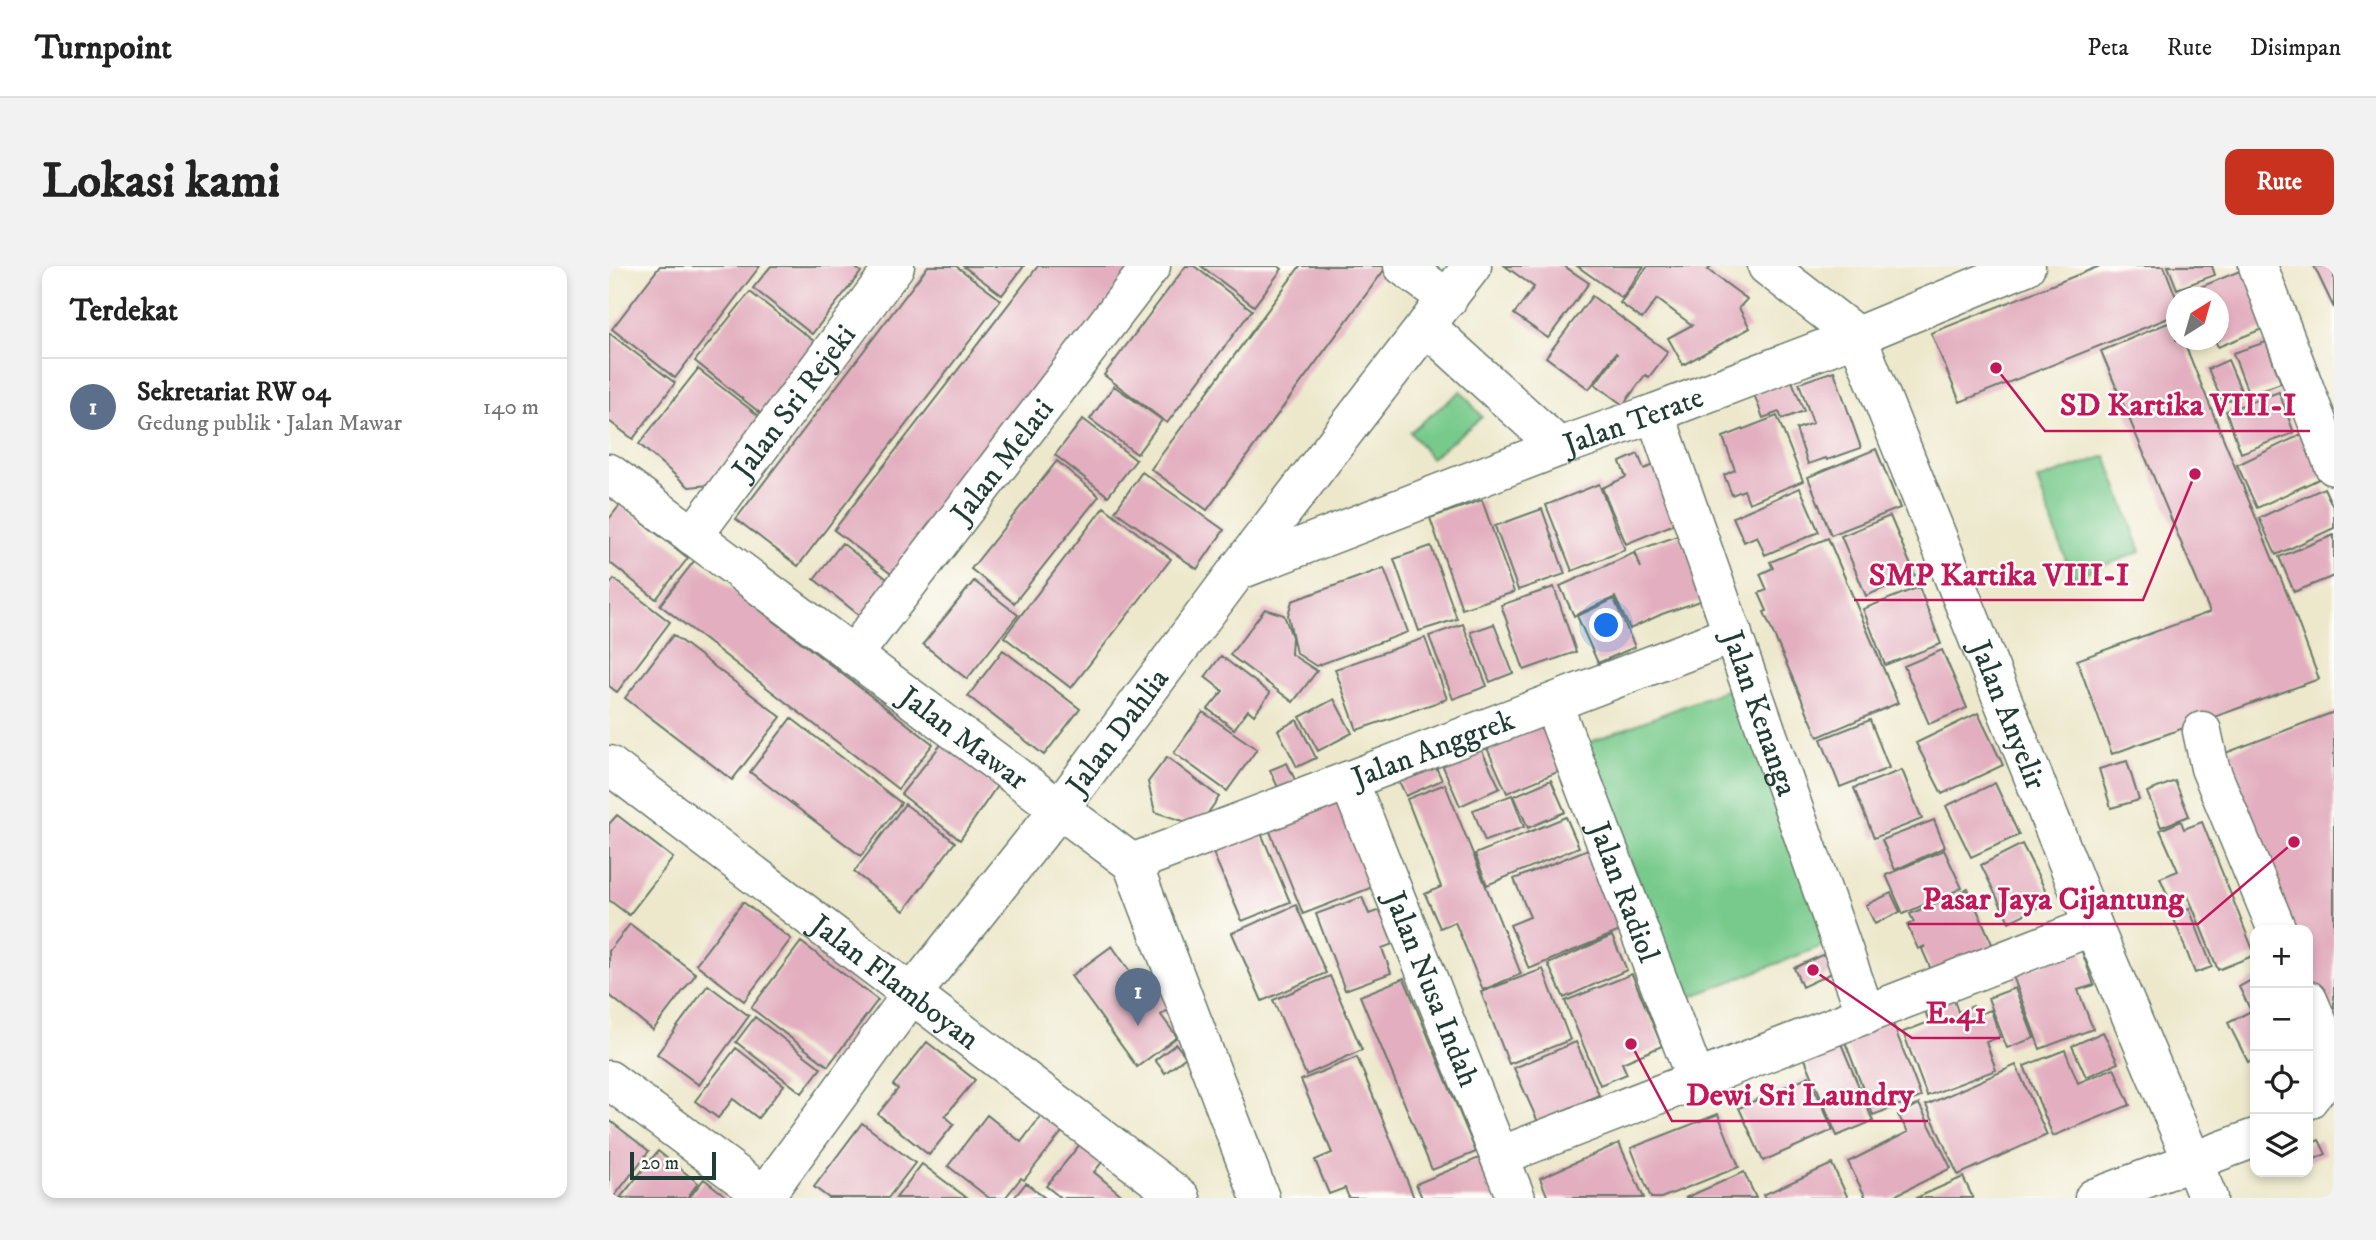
<!DOCTYPE html>
<html lang="id">
<head>
<meta charset="utf-8">
<style>
	body { margin:0; font-family:"IM FELL DW Pica",serif; background:#f2f2f2; color:#222 }
	.controls { position:absolute; right:21px; bottom:21px; display:grid; overflow:hidden; border-radius:14px; box-shadow:0 4px 10px #0003 }
	.controls button { width:63px; height:63px; display:grid; place-items:center; padding:0; border:0; border-bottom:2px solid #e0e0e0; background:#fff; color:#222; font:35px sans-serif }
	.compass { position:absolute; left:1557px; top:21px; width:63px; height:63px; border-radius:50%; background:#fff; box-shadow:0 4px 10px #0003; rotate:37deg }
	.scale { position:absolute; left:21px; bottom:18px; width:86px; box-sizing:border-box; padding-left:7px; border:4px solid #1f3d34; border-top:0; font-size:19px; line-height:24px; white-space:nowrap; color:#1f3d34; -webkit-text-stroke:5px #fdfcf7; paint-order:stroke }
	.you { position:absolute; left:998px; top:360px; width:24px; height:24px; margin:-18px; border:5px solid #fff; border-radius:50%; background:#1a73e8; box-shadow:0 0 0 10px #1a73e833 }
	.badge { display:grid; place-items:center; width:46px; height:46px; border-radius:50%; background:#c8321e; color:#fff; font-size:23px; font-weight:700 }
	.pin { position:absolute; translate:-50% -58px; filter:drop-shadow(0 2px 4px #0008) }
	.pin::after { content:''; position:absolute; top:37px; width:24px; height:21px; background:inherit; clip-path:polygon(0 0,100% 0,50% 100%) }
	.list { margin:0; padding:0; list-style:none }
	h2 { display:flex; justify-content:space-between; align-items:center; height:91px; margin:0; padding:0 28px; font-size:30px }
	h2 small { font-size:23px; font-weight:400; color:#767676 }
	.list li { display:grid; grid-template-columns:46px 1fr auto; gap:21px; align-items:center; box-sizing:border-box; height:98px; padding:0 28px; border-top:2px solid #e0e0e0 }
	.list b { display:block; font-size:26px; white-space:nowrap }
	.list p { margin:0; font-size:23px; white-space:nowrap; color:#767676 }
	.list em { font-size:23px; font-style:normal; color:#767676 }
	.icon { flex:none; width:38px; height:38px; fill:none; stroke:currentColor; stroke-width:2; stroke-linecap:round; stroke-linejoin:round }
	.map { position:relative; flex:none; width:1725px; height:932px; overflow:hidden; border-radius:14px }
	header { display:flex; align-items:center; gap:42px; box-sizing:border-box; height:98px; padding:0 35px; background:#fff; border-bottom:2px solid #e0e0e0 }
	header strong { font-size:33px }
	nav { display:flex; gap:38px; margin-inline-start:auto; font-size:24px }
	.intro { display:flex; align-items:center; justify-content:space-between; box-sizing:border-box; height:168px; padding:0 42px }
	h1 { margin:0; font-size:49px }
	.button { padding:18px 32px; border-radius:14px; background:#c8321e; color:#fff; font-size:24px; font-weight:700 }
	main { display:flex; gap:42px; padding:0 42px }
	aside { flex:1; background:#fff; border-radius:14px; box-shadow:0 4px 10px #0003 }
	.map>svg:first-child { display:block }
	.green { fill:#78ca8c; stroke:#4c8460; stroke-width:2 }
	.building { fill:#e3afc0 }
	.lines { fill:none; stroke-linecap:round; stroke-linejoin:round }
	.minor-casing { stroke:#677969; stroke-width:41 }
	.minor { stroke:#fff; stroke-width:38 }
	.labels { text-anchor:middle; stroke-width:5; stroke-linejoin:round; paint-order:stroke }
	.street-label { font-size:30px; fill:#1f3d34; stroke:#fdfcf7 }
	.leader { fill:none; stroke:#c2185b; stroke-width:2.5 }
	.callout-dot { fill:#c2185b; stroke:#fdfcf7; stroke-width:2.5 }
	.callout-label { font-size:32px; text-anchor:middle; font-weight:bold; fill:#c2185b; stroke:#fdfcf7; stroke-width:5; stroke-linejoin:round; paint-order:stroke }
</style>
</head>
<body>
<header>
<strong>Turnpoint</strong>
<nav><a>Peta</a><a>Rute</a><a>Disimpan</a></nav>
</header>
<div class="intro"><h1>Lokasi kami</h1><a class="button">Rute</a></div>
<main>
<aside>
<h2>Terdekat<small></small></h2>
<ul class="list">
<li><span class="badge" style="background:#5c6f8a">1</span><div><b>Sekretariat RW 04</b><p>Gedung publik · Jalan Mawar</p></div><em>140 m</em></li>
</ul>
</aside>
<div class="map">
<svg width="1725" height="932" viewBox="0 0 1725 932">
	<rect width="100%" height="100%" fill="#fdfcf7"/>
	<filter id="ink" filterUnits="userSpaceOnUse"><feTurbulence type="fractalNoise" baseFrequency=".0143" numOctaves="2"/><feDisplacementMap in="SourceGraphic" scale="14" xChannelSelector="R" yChannelSelector="G"/><feConvolveMatrix kernelMatrix="1 2 1 2 8 2 1 2 1" color-interpolation-filters="sRGB"/></filter>
	<filter id="wash" filterUnits="userSpaceOnUse"><feTurbulence type="fractalNoise" baseFrequency=".00686" numOctaves="4" result="noise"/><feDisplacementMap in="SourceGraphic" scale="28" xChannelSelector="R" yChannelSelector="G"/><feGaussianBlur stdDeviation="1.57" result="paint"/><feColorMatrix in="noise" values="0 0 0 0 0 0 0 0 0 0 0 0 0 0 0 0 0 1.4 0 .05"/><feComposite in="paint" operator="in"/></filter>
	<g filter="url(#wash)">
		<rect width="100%" height="100%" fill="#ede8cc"/>
		<path class="green" d="M852,125L873,151L822,192L801,166Z
			M1497,190L1532,286L1463,311L1428,214Z
			M1124,421L1224,676L1076,733L976,478Z"/>
		<g id="blocks">
			<path class="building" d="M51,0H151L66,112L3,63Z
				M162,0H244L252,6L203,68L144,22Z
				M319,0H347L392,34L189,300L127,253Z
				M354,0H415L393,29Z
				M429,0H526L290,314L225,264Z
				M577,0H585L643,44L558,157L495,109Z
				M592,0H669L673,3L645,40Z
				M691,0H778L598,244L542,203Z
				M896,0H955L980,17L939,72L905,48L925,21Z
				M968,0H1035L1013,32Z
				M1039,0H1102L1099,4L1138,33L1130,42L1141,62L1074,99L1059,72L1083,59L1048,33L1033,53L1011,37Z
				M1491,0H1555L1567,31V49L1351,136L1322,67Z
				M1559,0H1603L1606,9L1568,23Z
				M1705,0H1725V42Z
				M1638,2L1663,59L1609,81L1606,74H1610V32H1587L1584,24Z
				M141,26L215,83L160,154L86,95Z
				M983,30L1059,86L1040,111L1036,109L1014,139L986,118L1008,88L1007,87L980,123L937,91Z
				M1566,54L1567,74H1574L1679,330L1710,413L1503,488L1468,394L1601,346L1492,85Z
				M0,67L66,117L24,173L0,155Z
				M1657,76L1672,117L1640,129L1624,87Z
				M1619,94L1634,129L1614,137L1599,103Z
				M89,103L159,157L110,218L80,221L30,178Z
				M1225,105L1252,182L1218,194L1217,192L1199,198L1187,163L1204,157L1190,117Z
				M1183,115L1195,145L1173,153L1170,146L1154,152L1145,128Z
				M505,120L553,154L528,188L481,153Z
				M1670,126L1685,167L1632,187L1617,145Z
				M1168,150L1194,215L1140,237L1135,224L1123,229L1115,209L1126,204L1114,171Z
				M474,153L527,194L499,230L446,189Z
				M1706,162L1725,206L1648,242L1628,199Z
				M1267,183L1291,242L1222,269L1199,211Z
				M1029,188L1035,203L1055,195L1080,252L1017,278L993,222L1017,211L1011,196Z
				M448,195L490,230L405,337L362,303Z
				M533,206L615,264L588,303L506,245Z
				M990,218L1016,284L963,305L937,239Z
				M1191,222L1210,266L1156,289L1148,270L1135,276L1124,251Z
				M1715,222L1725,243V262L1667,289L1650,252Z
				M873,234L905,326L853,343L821,252Z
				M11,239L79,292L47,333L0,296V253Z
				M495,241L562,293L462,422L395,371Z
				M933,243L956,308L909,324L886,260Z
				M1281,250L1306,309L1257,330L1232,270Z
				M1074,268L1100,332L1053,348L1021,363L1006,331L965,350L951,320L1025,287L1032,302L1026,285Z
				M1725,269V310L1685,326L1670,291Z
				M1219,272L1289,437L1209,471L1155,346L1158,345L1150,327L1158,324L1151,308L1164,302L1161,296Z
				M233,277L288,321L260,357L205,313Z
				M822,280L848,353L810,365L785,293Z
				M86,294L324,478L289,523L51,339Z
				M775,302L799,366L707,400L687,387L679,349L683,335Z
				M5,313L61,356L8,426L0,420V320Z
				M365,315L409,349L358,413L314,378Z
				M945,321L967,386L915,404L892,339Z
				M1310,321L1332,378L1276,399L1254,343Z
				M1005,333L1026,381L989,397L968,350Z
				M656,343L675,349L683,371L682,388L708,405L684,436L621,389Z
				M854,358L878,420L844,433L820,370Z
				M885,358L904,407L881,416L862,366Z
				M64,369L172,451L123,514L16,432Z
				M816,372L838,433L748,464L726,403Z
				M394,384L471,443L435,489L359,430Z
				M1333,384L1358,442L1320,458L1295,400Z
				M612,390L661,427L645,449L639,444L625,463L599,443L614,425L596,411Z
				M725,433L743,467L709,485L691,451Z
				M594,446L648,483L618,525L565,487Z
				M1725,446V742L1710,748L1699,719V664H1678L1611,489Z
				M1369,447L1394,499L1333,528L1307,477Z
				M182,452L292,537L252,590L141,506Z
				M688,454L707,492L688,501L669,464Z
				M1261,454L1280,502L1231,521L1212,473Z
				M943,455L963,500L898,527L878,482Z
				M334,476L390,517L351,574L292,528Z
				M870,479L891,522L851,540L832,496Z
				M558,491L610,531L590,560L546,546L539,516Z
				M1518,495L1530,534L1502,542L1490,503Z
				M678,497L688,518L671,526L661,504Z
				M825,497L833,514L797,530L789,513Z
				M1293,504L1313,553L1265,572L1245,522Z
				M942,514L956,546L919,562L905,530Z
				M1566,515L1580,550L1552,561L1538,526Z
				M1386,517L1410,569L1362,591L1337,540Z
				M836,518L912,708L874,724L846,656L831,662L816,628L832,621L798,533Z
				M903,529L915,561L876,575L864,544Z
				M727,530L764,621L694,648L658,558Z
				M296,538L346,576L295,645L245,606Z
				M8,549L64,592L20,649L0,634V558Z
				M957,551L970,581L878,619L866,588Z
				M1325,554L1336,581L1286,604L1273,574Z
				M1572,555L1575,563L1593,556L1646,689L1609,704L1579,630L1562,637L1551,612L1569,605L1551,564Z
				M650,562L681,636L633,655L602,582Z
				M1413,578L1442,635L1400,656L1372,599Z
				M989,579L1023,660L920,703L901,659L921,651L905,613Z
				M1335,584L1353,622L1294,648L1277,609Z
				M1359,623L1384,680L1323,706L1313,683L1316,680L1309,683L1298,659L1305,656L1301,648Z
				M1282,627L1291,646L1266,658L1257,639Z
				M753,631L760,648L771,644L784,678L773,682L782,707L736,724L707,648Z
				M134,636L182,673L135,735L87,698Z
				M687,639L717,707L653,735L623,667Z
				M1580,642L1603,701L1586,707L1563,648Z
				M21,658L87,708L44,764L0,729V685Z
				M1003,670L1018,704L955,732L939,698Z
				M192,676L269,734L219,800L142,742Z
				M503,680L537,728L548,720L563,741L552,749L568,771L528,801L462,710Z
				M1472,683L1485,719L1469,724L1484,763L1431,783L1404,710Z
				M1215,688L1223,707L1193,721L1185,702Z
				M934,703L961,774L900,798L872,726Z
				M1023,708L1053,780L1013,797L1018,808L991,819L956,735Z
				M721,710L753,784L697,809L664,734Z
				M795,712L867,886L823,904L751,730Z
				M1646,712V792L1639,796L1619,757L1642,745L1630,721Z
				M99,719L140,750L90,819L48,788Z
				M1406,722L1425,772L1398,782L1379,732Z
				M1343,728L1349,746L1364,740L1367,749L1382,744L1391,771L1377,776L1387,804L1318,830L1294,766L1320,756L1314,739Z
				M146,751L212,802L193,827L127,776Z
				M1283,755L1312,831L1264,849L1235,773Z
				M1494,766L1509,797L1477,811L1463,780Z
				M1229,770L1264,855L1228,870L1193,786Z
				M318,776L366,814L336,850L345,858L320,889L269,848L289,823L284,819Z
				M967,776L990,829L929,856L905,802Z
				M567,778L577,791L556,807L546,794Z
				M127,782L175,819L149,852L124,833L109,852L86,835Z
				M1456,784L1469,817L1505,802L1521,839L1444,870L1415,800Z
				M748,791L776,859L805,932H740L736,922L720,928L706,894L723,887L692,814Z
				M1407,799L1438,869L1349,909L1317,839Z
				M1200,810L1224,864L1154,895L1130,842Z
				M443,836L464,852L415,914L412,912L396,932H380L339,900L378,849L412,876Z
				M1310,838L1342,902L1281,932H1257L1239,896L1299,866L1289,849Z
				M1109,848L1130,901L1052,932H1042L1022,882Z
				M0,854L40,885L4,932H0Z
				M253,857L306,897L279,932H220L205,921Z
				M480,867L502,885L485,906L516,932H452L437,920Z
				M1710,874L1717,888L1699,896V879Z
				M1010,877L1035,932H939L931,912Z
				M49,885L89,917L78,932H11Z
				M870,892L887,932H813L807,918Z
				M313,898L358,932H287Z
				M1223,898L1239,932H1156L1154,929Z
				M1135,906L1147,932H1076Z
				M1354,911L1364,932H1307Z
				M95,913L119,932H80Z
				M417,917L436,932H405Z"/>
		</g>
	</g>
	<g filter="url(#ink)">
		<use href="#blocks" fill-opacity="0" stroke="#677969" stroke-width="2"/>
		<g class="lines">
			<g class="minor-casing">
				<g id="minor">
					<path d="M794,0L839,33"/>
					<path id="s1" d="M1158,0L1248,70L1484,660L1599,932"/>
					<path d="M1649,0L1725,200"/>
					<path d="M817,60L950,181"/>
					<path id="s2" d="M1046,147L1257,749"/>
					<path id="s3" d="M0,207L523,597L651,932"/>
					<path id="s4" d="M84,270L286,0"/>
					<path id="s5" d="M628,305L950,181L1046,147L1248,70L1417,0"/>
					<path id="s6" d="M244,389L542,0"/>
					<path id="s7" d="M944,438L1087,814"/>
					<path d="M1593,465L1601,502L1668,664"/>
					<path id="s8" d="M0,499L572,932"/>
					<path id="s9" d="M740,515L907,932"/>
					<path id="s10" d="M523,597L1124,368"/>
					<path d="M1699,734L1722,787L1723,803L1699,834"/>
					<path d="M0,814L159,932"/>
					<path d="M891,890L1484,660"/>
					<path id="s11" d="M154,932L302,729L450,543L628,305L863,0"/>
					<path d="M1485,932L1646,872"/>
				</g>
			</g>
			<use href="#minor" class="minor"/>
		</g>
	</g>
	<g class="labels">
		<g class="street-label">
			<text dy="10" stroke="none"><textPath href="#s4" startOffset="168">Jalan Sri Rejeki</textPath></text>
			<text dy="10" stroke="none"><textPath href="#s5" startOffset="424">Jalan Terate</textPath></text>
			<text dy="10" stroke="none"><textPath href="#s6" startOffset="245">Jalan Melati</textPath></text>
			<text dy="10" stroke="none"><textPath href="#s2" startOffset="318">Jalan Kenanga</textPath></text>
			<text dy="10" stroke="none"><textPath href="#s1" startOffset="522">Jalan Anyelir</textPath></text>
			<text dy="10" stroke="none"><textPath href="#s11" startOffset="586">Jalan Dahlia</textPath></text>
			<text dy="10" stroke="none"><textPath href="#s3" startOffset="443">Jalan Mawar</textPath></text>
			<text dy="10" stroke="none"><textPath href="#s10" startOffset="322">Jalan Anggrek</textPath></text>
			<text dy="10" stroke="none"><textPath href="#s7" startOffset="201">Jalan Radiol</textPath></text>
			<text dy="10" stroke="none"><textPath href="#s8" startOffset="359">Jalan Flamboyan</textPath></text>
			<text dy="10" stroke="none"><textPath href="#s9" startOffset="224">Jalan Nusa Indah</textPath></text>
		</g>
	</g>
	<path class="leader" d="M1387 102L1436 165H1701M1586 208L1534 334H1245M1685 576L1589 658H1299M1204 704L1303 772H1391M1022 778L1063 855H1319"/>
	<g class="callout-dot">
		<circle cx="1387" cy="102" r="7"/>
		<circle cx="1586" cy="208" r="7"/>
		<circle cx="1685" cy="576" r="7"/>
		<circle cx="1204" cy="704" r="7"/>
		<circle cx="1022" cy="778" r="7"/>
	</g>
	<g class="callout-label">
		<text x="1569" y="149">SD Kartika VIII-I</text>
		<text x="1390" y="319">SMP Kartika VIII-I</text>
		<text x="1444" y="643">Pasar Jaya Cijantung</text>
		<text x="1347" y="757">E.41</text>
		<text x="1191" y="839">Dewi Sri Laundry</text>
	</g>
</svg>
<div class="controls">
<button>+</button>
<button>−</button>
<button><svg class="icon" aria-label="locate" viewBox="0 0 24 24"><circle cx="12" cy="12" r="6"/><path d="M12 2v4M12 18v4M2 12h4M18 12h4"/></svg></button>
<button><svg class="icon" aria-label="layers" viewBox="0 0 24 24"><path d="M12 4l9 5-9 5-9-5zM3 14l9 5 9-5"/></svg></button>
</div>
<svg class="compass" viewBox="-18 -18 36 36"><path d="M0-13l5 13h-10z" fill="#e53935"/><path d="M0 13l5-13h-10z" fill="#767676"/></svg>
<div class="scale">20 m</div>
<div class="you"></div>
<div class="pin badge" style="left:529px;top:760px;background:#5c6f8a">1</div>
</div>
</main>
</body>
</html>
